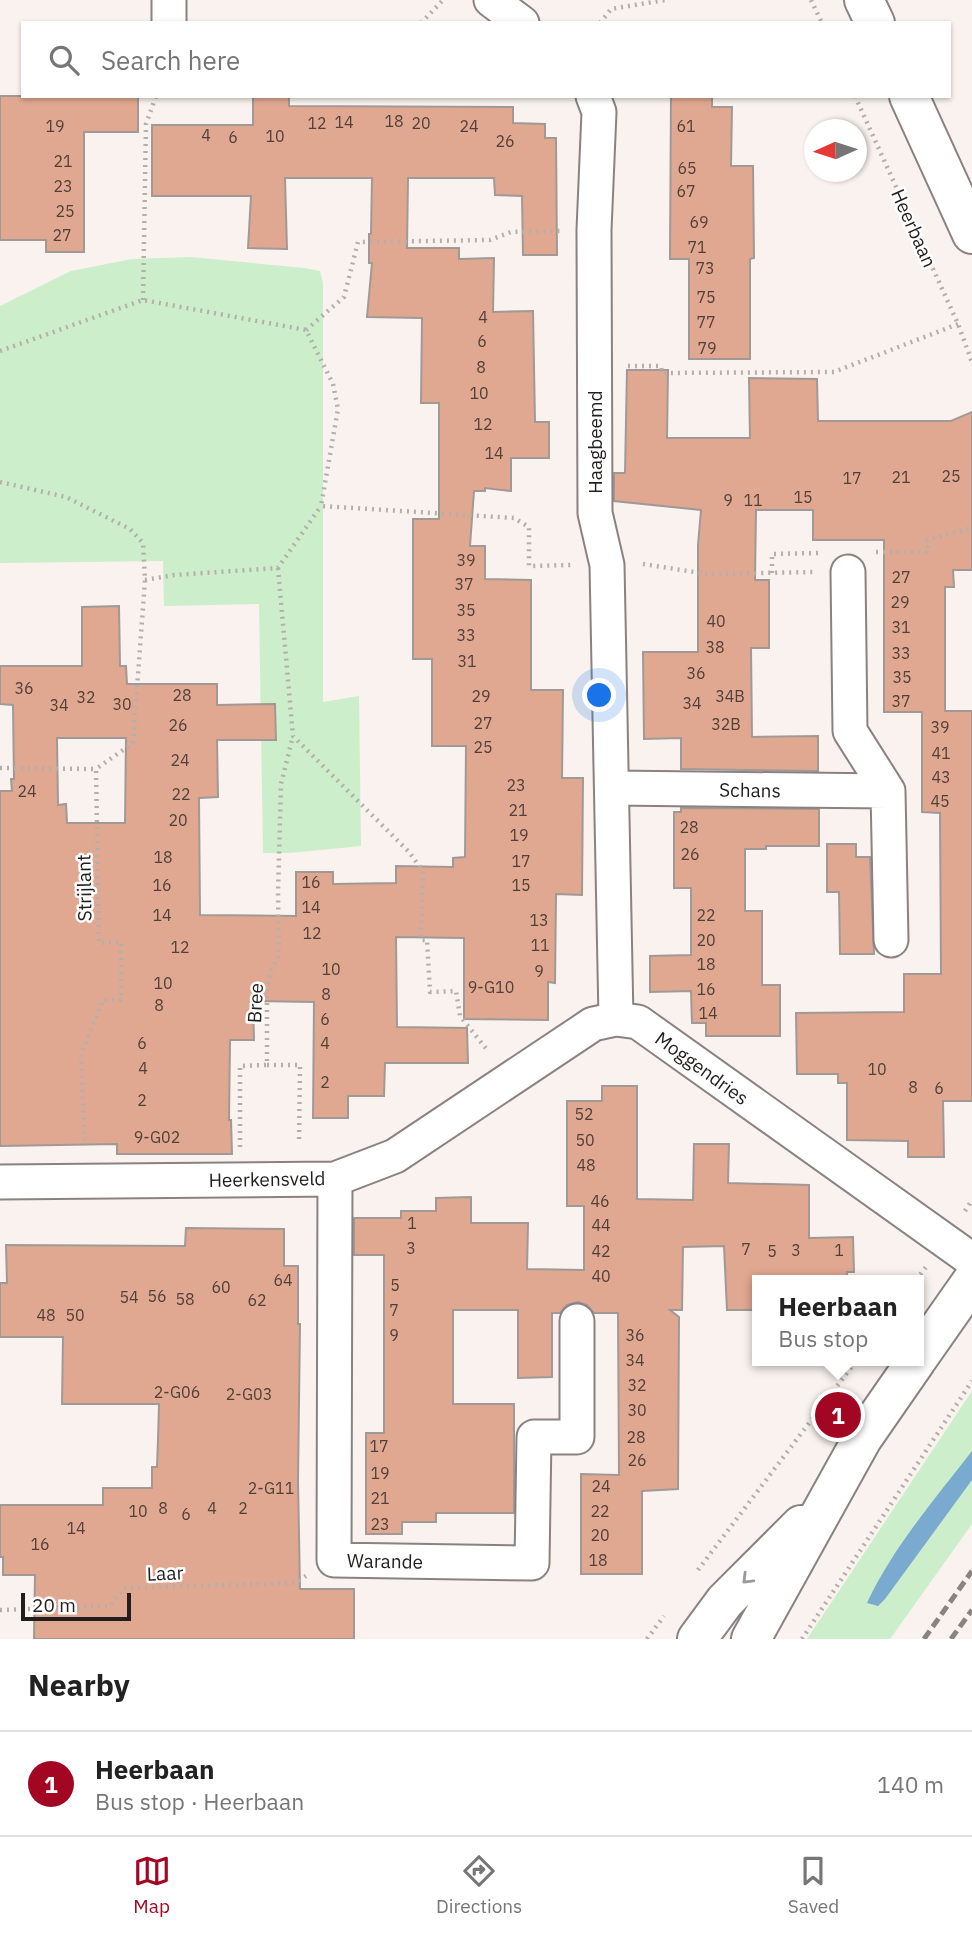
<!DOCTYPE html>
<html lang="en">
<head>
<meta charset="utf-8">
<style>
	body { margin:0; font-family:"IBM Plex Sans",sans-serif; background:#f2f2f2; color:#222 }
	.compass { position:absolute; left:804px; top:119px; width:63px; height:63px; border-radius:50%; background:#fff; box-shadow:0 2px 5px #0004; rotate:267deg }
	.scale { position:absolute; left:21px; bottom:18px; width:110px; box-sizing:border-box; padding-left:7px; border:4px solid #211e1d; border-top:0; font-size:19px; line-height:24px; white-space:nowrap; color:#211e1d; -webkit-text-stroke:5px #fff; paint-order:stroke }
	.you { position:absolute; left:600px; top:696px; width:24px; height:24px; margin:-18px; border:5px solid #fff; border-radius:50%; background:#1a73e8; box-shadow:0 0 0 10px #1a73e833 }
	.badge { display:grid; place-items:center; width:46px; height:46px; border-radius:50%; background:#a30622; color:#fff; font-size:23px; font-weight:700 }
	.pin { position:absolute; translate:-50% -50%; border:4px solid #fff; box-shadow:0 2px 7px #0006 }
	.popup { position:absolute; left:752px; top:1275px; width:172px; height:91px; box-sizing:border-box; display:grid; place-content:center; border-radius:0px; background:#fff; filter:drop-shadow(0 2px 5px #0005); font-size:23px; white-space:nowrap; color:#767676 }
	.popup b { font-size:26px; color:#222 }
	.popup::after { content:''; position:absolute; left:50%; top:100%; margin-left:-14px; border:14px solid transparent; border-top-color:#fff }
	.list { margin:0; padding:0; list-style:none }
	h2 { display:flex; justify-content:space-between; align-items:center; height:91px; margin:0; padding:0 28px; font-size:30px }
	h2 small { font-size:23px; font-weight:400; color:#767676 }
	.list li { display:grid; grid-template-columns:46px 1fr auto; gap:21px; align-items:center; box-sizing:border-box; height:105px; padding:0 28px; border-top:2px solid #e0e0e0 }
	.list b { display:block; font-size:26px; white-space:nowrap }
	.list p { margin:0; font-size:23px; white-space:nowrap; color:#767676 }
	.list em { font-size:23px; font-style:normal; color:#767676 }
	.icon { flex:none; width:38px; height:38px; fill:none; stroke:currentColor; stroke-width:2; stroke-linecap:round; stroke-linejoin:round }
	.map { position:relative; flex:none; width:972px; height:1639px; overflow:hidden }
	.search { position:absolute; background:#fff; box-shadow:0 2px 5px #0004; left:21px; right:21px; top:21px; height:77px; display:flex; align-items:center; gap:18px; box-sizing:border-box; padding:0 24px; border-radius:0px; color:#767676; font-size:26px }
	.sheet { height:196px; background:#fff }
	nav { display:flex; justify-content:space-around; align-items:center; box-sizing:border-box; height:98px; border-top:2px solid #e0e0e0; background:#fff; font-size:19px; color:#767676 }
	nav a { display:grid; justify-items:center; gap:4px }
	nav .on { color:#a30622 }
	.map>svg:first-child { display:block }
	.green { fill:#cceeca }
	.water { fill:#7baad0 }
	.building { fill:#e1a891; stroke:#a09996; stroke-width:2; fill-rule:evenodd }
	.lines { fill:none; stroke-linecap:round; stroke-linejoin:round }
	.minor-casing { stroke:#898280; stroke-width:37 }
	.tertiary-casing { stroke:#898280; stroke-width:42 }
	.path { stroke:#b5afac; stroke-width:4.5; stroke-dasharray:2 5; stroke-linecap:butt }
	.minor { stroke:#fff; stroke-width:33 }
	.tertiary { stroke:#fff; stroke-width:38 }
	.rail { stroke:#898482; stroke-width:5; stroke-dasharray:10 5; stroke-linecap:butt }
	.oneway { stroke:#9b9a99 }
	.labels { text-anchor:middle; stroke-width:5; stroke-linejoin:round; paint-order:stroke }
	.number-label { font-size:16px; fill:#51403a }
	.street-label { font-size:19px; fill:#211e1d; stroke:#fff }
</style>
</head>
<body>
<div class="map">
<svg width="972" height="1639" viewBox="0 0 972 1639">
	<rect width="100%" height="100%" fill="#f9f2ee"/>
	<path class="green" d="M191,257L304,268L320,271L323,283V702L359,696L361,846L290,853H263L259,604L164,606L163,561L0,563V306L71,271L132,259Z
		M972,1391V1524L890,1639H807Z"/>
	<path class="water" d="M972,1451V1480L885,1599L878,1606L867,1603C893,1547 935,1499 972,1451Z"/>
	<path class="building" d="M0,96H138V132H84V252H46V240H0Z
		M253,96H289V106L513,107V123L545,124V138H556L557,255H523L522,196L495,195L494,178H408L407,248H459V259L494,258L493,312L533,311L535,422H549V458H511V491L485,488V491H474L470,546H485V579L531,580V690H563L562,778H583L582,895L556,894L555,983L548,982V1020L464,1019V938L396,937L397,1027L467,1028L468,1063H385L384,1096H348V1118H313L314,1002L253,1001L254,1040H230L229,1120H231L232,1154H117V1144L0,1146V791H12L11,779H14L13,705L0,704V666H82V607L119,606L120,666H126L127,684H217V705L275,704L276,740H217L218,797L199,798L200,915L296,916V872H333V884L396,883V866L453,867V858L465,857L466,746H432V659H413V519H439V403H421L422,318L367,317L372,263H369V234H371L372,178H285L287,249L248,248L251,196H152V125H253ZM57,738H126L125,823H67L66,804L58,805Z
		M671,96H712V107H732L731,166H753L754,258L750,259V359H689V259H670Z
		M627,370H668L667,438H750L749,378L817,379L818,421H951L972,412V570H953L954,587H945V711H972V1101H943L944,1157H908V1141L847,1140V1083H838V1074H797L796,1013L904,1012V974H941L940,813L922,812V712H884V540H813V510H756L755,580H769V648H751L752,737L818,736V771L681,769V738L644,739L643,652H698V545L701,510L614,501V473H625Z
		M681,808L819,809V846H766V849H745V911H762V985H780V1036H706V1023H692L691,991L650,992V956L691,955V888H674V812H681Z
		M827,844H856V857H870L874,954H840L839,892H827Z
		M602,1086H637V1199L693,1200L694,1144H729L728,1183L809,1185V1238L853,1237L854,1272H847V1280H758V1310H727L724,1246L683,1247L682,1310H670L679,1317L678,1489L642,1491V1574H581V1474L619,1475L618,1313H594L587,1305L578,1302L567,1305L560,1313H552V1377L518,1378V1310H453V1404H514V1513H436V1522H402V1534H366V1433H384V1255H354V1218H401V1211H436V1198L471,1197V1223H528L527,1269L584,1270V1206H567V1101H602Z
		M186,1228L284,1229V1266H298V1324H300L298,1481L300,1589H354V1639H34L35,1575H3V1557H0V1505H103V1488H152V1467H157L158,1440L159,1404H62L63,1337H0V1283H7L6,1245L185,1246Z"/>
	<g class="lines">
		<g class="minor-casing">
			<path id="minor" d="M491,0L522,23
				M169,23V0
				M593,96L599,112L594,230L595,513L607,565L616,1019
				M848,572L850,731L888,791L891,940
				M613,788L888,791
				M335,1179L334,1560L532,1563L534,1437H577V1321
				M0,1182L335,1179L395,1156L593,1024L616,1019L638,1022L972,1260"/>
		</g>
		<g class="tertiary-casing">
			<path id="tertiary" d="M864,0L875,23
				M909,96L972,234
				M918,1358L972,1281
				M697,1639L725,1601L801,1525
				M751,1639L862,1439L916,1361"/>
		</g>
		<path class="path" d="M811,0L822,23
			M421,23L443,0
			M600,23L611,9L665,0
			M855,96L958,324L972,362
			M143,300L146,124L156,96
			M306,330L344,297L358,242L490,240L511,232L560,231
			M0,351L143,300L306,330L333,384L338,409L321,506L514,518L529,527V566L571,565
			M628,366H661L662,373L834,372L958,324
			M0,482L66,497L130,529L143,543L145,580L133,743L96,769
			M876,552H928L927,540L972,528
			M643,564L707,574L815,572
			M278,568L293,736L409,852L423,871L421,940H427L430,992L456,991L460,1016L488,1051
			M772,573V554L818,553
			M145,580L174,575L278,568L321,506
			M0,768L96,769L99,943L121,942V1000H103L81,1054L85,1145
			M267,1065H300L299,1144
			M240,1147V1066L267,1065V988L271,970L279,955L278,892L281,784L293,736
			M965,1211L972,1200
			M916,1280L926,1267
			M698,1570L856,1361
			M0,1610L110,1606L124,1588L294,1583L306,1576
			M647,1639L664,1616
			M802,1639L972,1381"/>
		<use href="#minor" class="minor"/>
		<use href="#tertiary" class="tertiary"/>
		<path class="rail" d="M924,1639L972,1571
			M951,1639L972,1610"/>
	</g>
	<defs><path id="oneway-chevron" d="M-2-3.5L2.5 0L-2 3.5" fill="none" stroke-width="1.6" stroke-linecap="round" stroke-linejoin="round" transform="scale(1.75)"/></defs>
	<use class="oneway" href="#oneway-chevron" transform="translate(747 1579) rotate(135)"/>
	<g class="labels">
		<g class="number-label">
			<text x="394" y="127">18</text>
			<text x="344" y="128">14</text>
			<text x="317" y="129">12</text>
			<text x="421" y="129">20</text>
			<text x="55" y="132">19</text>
			<text x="469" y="132">24</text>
			<text x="686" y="132">61</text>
			<text x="206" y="141">4</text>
			<text x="275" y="142">10</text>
			<text x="233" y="143">6</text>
			<text x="505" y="147">26</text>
			<text x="63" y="167">21</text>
			<text x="687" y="174">65</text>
			<text x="63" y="192">23</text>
			<text x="686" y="197">67</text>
			<text x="65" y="217">25</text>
			<text x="699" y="228">69</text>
			<text x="62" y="241">27</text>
			<text x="697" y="253">71</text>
			<text x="705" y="274">73</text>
			<text x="706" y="303">75</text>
			<text x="483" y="323">4</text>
			<text x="706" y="328">77</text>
			<text x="482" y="347">6</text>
			<text x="707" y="354">79</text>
			<text x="481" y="373">8</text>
			<text x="479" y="399">10</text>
			<text x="483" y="430">12</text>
			<text x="494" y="459">14</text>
			<text x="951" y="482">25</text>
			<text x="901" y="483">21</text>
			<text x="852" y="484">17</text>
			<text x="803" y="503">15</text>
			<text x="728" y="506">9</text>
			<text x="753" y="506">11</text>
			<text x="466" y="566">39</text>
			<text x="901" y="583">27</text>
			<text x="464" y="590">37</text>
			<text x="900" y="608">29</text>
			<text x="466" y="616">35</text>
			<text x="716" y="627">40</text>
			<text x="901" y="633">31</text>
			<text x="466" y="641">33</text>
			<text x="715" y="653">38</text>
			<text x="901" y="659">33</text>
			<text x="467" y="667">31</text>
			<text x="696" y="679">36</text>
			<text x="902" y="683">35</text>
			<text x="24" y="694">36</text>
			<text x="182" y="701">28</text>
			<text x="481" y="702">29</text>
			<text x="730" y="702">34B</text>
			<text x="86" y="703">32</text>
			<text x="901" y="707">37</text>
			<text x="692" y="709">34</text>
			<text x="122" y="710">30</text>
			<text x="59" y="711">34</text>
			<text x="483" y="729">27</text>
			<text x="726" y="730">32B</text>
			<text x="178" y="731">26</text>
			<text x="940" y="733">39</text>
			<text x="483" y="753">25</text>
			<text x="941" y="759">41</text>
			<text x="180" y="766">24</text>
			<text x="941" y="783">43</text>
			<text x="516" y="791">23</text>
			<text x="27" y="797">24</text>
			<text x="181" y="800">22</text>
			<text x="940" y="807">45</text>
			<text x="518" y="816">21</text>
			<text x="178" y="826">20</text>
			<text x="689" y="833">28</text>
			<text x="519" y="841">19</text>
			<text x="690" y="860">26</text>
			<text x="163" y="863">18</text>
			<text x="521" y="867">17</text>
			<text x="311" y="888">16</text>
			<text x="162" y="891">16</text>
			<text x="521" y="891">15</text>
			<text x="311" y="913">14</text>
			<text x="162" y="921">14</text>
			<text x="706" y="921">22</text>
			<text x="539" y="926">13</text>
			<text x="312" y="939">12</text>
			<text x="706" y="946">20</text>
			<text x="540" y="951">11</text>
			<text x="180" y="953">12</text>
			<text x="706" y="970">18</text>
			<text x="331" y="975">10</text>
			<text x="539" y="977">9</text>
			<text x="163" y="989">10</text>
			<text x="491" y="993">9-G10</text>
			<text x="706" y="995">16</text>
			<text x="326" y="1000">8</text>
			<text x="159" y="1011">8</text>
			<text x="708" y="1019">14</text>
			<text x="325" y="1025">6</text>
			<text x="142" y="1049">6</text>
			<text x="325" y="1049">4</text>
			<text x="143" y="1074">4</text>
			<text x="877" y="1075">10</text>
			<text x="325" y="1088">2</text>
			<text x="913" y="1093">8</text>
			<text x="939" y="1094">6</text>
			<text x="142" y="1106">2</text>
			<text x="584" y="1120">52</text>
			<text x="157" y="1143">9-G02</text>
			<text x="585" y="1146">50</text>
			<text x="586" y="1171">48</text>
			<text x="600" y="1207">46</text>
			<text x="412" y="1229">1</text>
			<text x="601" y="1231">44</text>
			<text x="411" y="1254">3</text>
			<text x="746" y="1255">7</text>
			<text x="796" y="1256">3</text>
			<text x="839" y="1256">1</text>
			<text x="601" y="1257">42</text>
			<text x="772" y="1257">5</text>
			<text x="601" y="1282">40</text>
			<text x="283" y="1286">64</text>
			<text x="395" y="1291">5</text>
			<text x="221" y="1293">60</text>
			<text x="157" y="1302">56</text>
			<text x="129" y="1303">54</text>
			<text x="185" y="1305">58</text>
			<text x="257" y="1306">62</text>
			<text x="394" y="1316">7</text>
			<text x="46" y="1321">48</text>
			<text x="75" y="1321">50</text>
			<text x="394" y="1341">9</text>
			<text x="635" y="1341">36</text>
			<text x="635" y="1366">34</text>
			<text x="637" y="1391">32</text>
			<text x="177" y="1398">2-G06</text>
			<text x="249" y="1400">2-G03</text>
			<text x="637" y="1416">30</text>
			<text x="636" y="1443">28</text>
			<text x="379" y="1452">17</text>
			<text x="637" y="1466">26</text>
			<text x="380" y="1479">19</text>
			<text x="601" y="1492">24</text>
			<text x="271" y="1494">2-G11</text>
			<text x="380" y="1504">21</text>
			<text x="163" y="1514">8</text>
			<text x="212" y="1514">4</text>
			<text x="243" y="1514">2</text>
			<text x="138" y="1517">10</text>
			<text x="600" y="1517">22</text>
			<text x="186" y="1520">6</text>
			<text x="380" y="1530">23</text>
			<text x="76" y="1534">14</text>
			<text x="600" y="1541">20</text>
			<text x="40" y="1550">16</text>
			<text x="598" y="1566">18</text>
		</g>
		<g class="street-label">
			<text transform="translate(914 228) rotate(66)" y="7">Heerbaan</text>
			<text transform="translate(595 442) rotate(-90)" y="7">Haagbeemd</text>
			<text transform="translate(750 790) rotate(1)" y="7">Schans</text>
			<text transform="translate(84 888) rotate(-91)" y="7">Strijlant</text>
			<text transform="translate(255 1003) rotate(-87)" y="7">Bree</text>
			<text transform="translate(702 1068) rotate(36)" y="7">Moggendries</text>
			<text transform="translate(267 1179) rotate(-1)" y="7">Heerkensveld</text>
			<text transform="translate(385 1561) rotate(1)" y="7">Warande</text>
			<text transform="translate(165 1573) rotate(-2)" y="7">Laar</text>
		</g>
	</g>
</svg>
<svg class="compass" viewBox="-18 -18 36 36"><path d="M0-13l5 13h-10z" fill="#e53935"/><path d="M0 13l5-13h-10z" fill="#767676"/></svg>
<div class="scale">20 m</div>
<div class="you"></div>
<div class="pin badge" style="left:838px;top:1415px">1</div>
<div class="popup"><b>Heerbaan</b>Bus stop</div>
<div class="search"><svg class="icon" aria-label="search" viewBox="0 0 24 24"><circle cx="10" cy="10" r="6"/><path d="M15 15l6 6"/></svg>Search here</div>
</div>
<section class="sheet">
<h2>Nearby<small></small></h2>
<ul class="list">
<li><span class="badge">1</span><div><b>Heerbaan</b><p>Bus stop · Heerbaan</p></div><em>140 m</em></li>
</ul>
</section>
<nav>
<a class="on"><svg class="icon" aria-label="map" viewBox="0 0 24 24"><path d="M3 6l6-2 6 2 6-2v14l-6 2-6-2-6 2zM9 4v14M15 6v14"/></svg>Map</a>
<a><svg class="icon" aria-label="directions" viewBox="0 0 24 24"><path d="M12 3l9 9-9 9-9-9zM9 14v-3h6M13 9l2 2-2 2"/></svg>Directions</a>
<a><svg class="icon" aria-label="saved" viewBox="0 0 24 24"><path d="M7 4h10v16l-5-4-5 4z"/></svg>Saved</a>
</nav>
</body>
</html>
